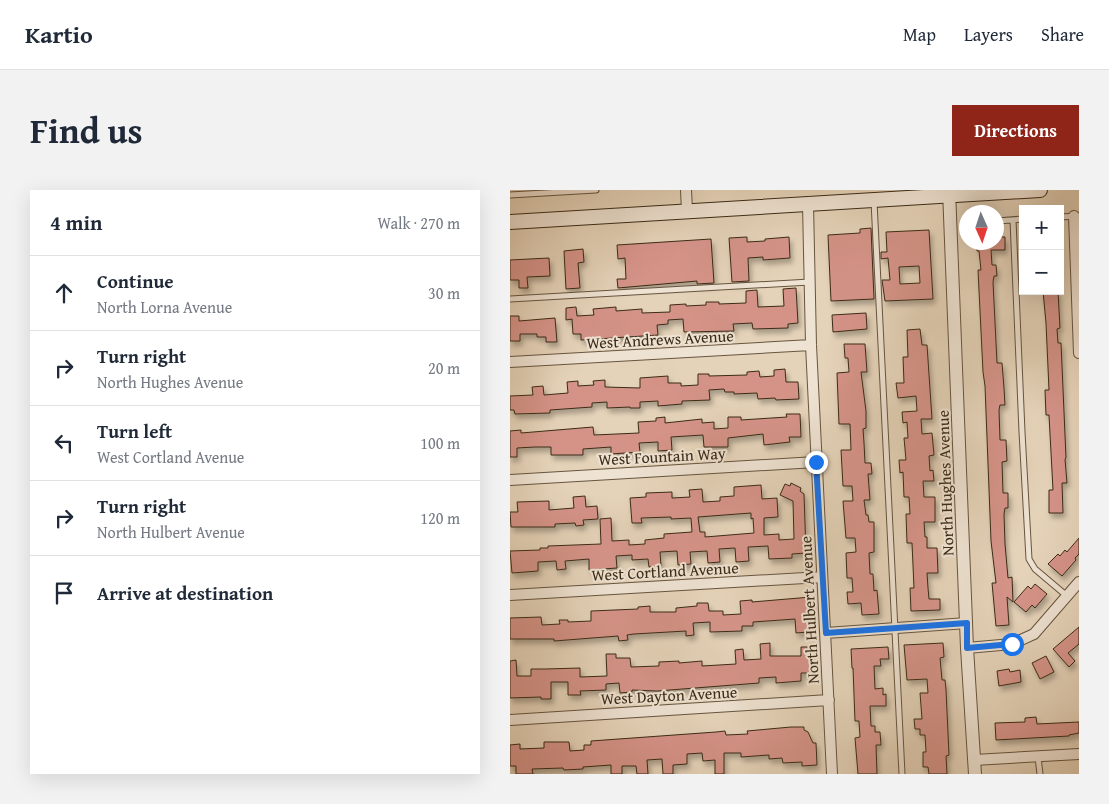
<!DOCTYPE html>
<html lang="en">
<head>
<meta charset="utf-8">
<style>
	body { margin:0; font-family:"Gentium Book Plus",serif; background:#f2f2f3; color:#1f2937 }
	.controls { position:absolute; right:15px; top:15px; display:grid; overflow:hidden; border-radius:0px; box-shadow:0 5px 20px #0002 }
	.controls button { width:45px; height:45px; display:grid; place-items:center; padding:0; border:0; border-bottom:1px solid #e0e1e3; background:#fff; color:#1f2937; font:25px sans-serif }
	.compass { position:absolute; left:449px; top:15px; width:45px; height:45px; border-radius:50%; background:#fff; box-shadow:0 5px 20px #0002; rotate:177deg }
	.stop { position:absolute; width:15px; height:15px; margin:-11px; border:4px solid #1a73e8; border-radius:50%; background:#fff }
	.stop.end { background:#1a73e8; border-color:#fff; box-shadow:0 1px 5px #0008 }
	.list { margin:0; padding:0; list-style:none }
	h2 { display:flex; justify-content:space-between; align-items:center; height:65px; margin:0; padding:0 20px; font-size:21px }
	h2 small { font-size:16px; font-weight:400; color:#747a83 }
	.list li { display:grid; grid-template-columns:32px 1fr auto; gap:15px; align-items:center; box-sizing:border-box; height:75px; padding:0 20px; border-top:1px solid #e0e1e3 }
	.list b { display:block; font-size:19px; white-space:nowrap }
	.list p { margin:0; font-size:16px; white-space:nowrap; color:#747a83 }
	.list em { font-size:16px; font-style:normal; color:#747a83 }
	.icon { flex:none; width:28px; height:28px; fill:none; stroke:currentColor; stroke-width:2; stroke-linecap:round; stroke-linejoin:round }
	.map { position:relative; flex:none; width:569px; height:584px; overflow:hidden; border-radius:0px }
	header { display:flex; align-items:center; gap:30px; box-sizing:border-box; height:70px; padding:0 25px; background:#fff; border-bottom:1px solid #e0e1e3 }
	header strong { font-size:24px }
	nav { display:flex; gap:28px; margin-inline-start:auto; font-size:18px }
	.intro { display:flex; align-items:center; justify-content:space-between; box-sizing:border-box; height:120px; padding:0 30px }
	h1 { margin:0; font-size:35px }
	.button { padding:12px 22px; border-radius:0px; background:#8f2418; color:#fff; font-size:18px; font-weight:700 }
	main { display:flex; gap:30px; padding:0 30px }
	aside { flex:1; background:#fff; border-radius:0px; box-shadow:0 5px 20px #0002 }
	.map>svg:first-child { display:block }
	.building { fill:#d59388; stroke:#3b2b16; fill-rule:evenodd; filter:url(#shadow) }
	.lines { fill:none; stroke-linecap:round; stroke-linejoin:round }
	.service-casing { stroke:#66553f; stroke-width:7 }
	.minor-casing { stroke:#66553f; stroke-width:12 }
	.tertiary-casing { stroke:#66553f; stroke-width:14 }
	.secondary-casing { stroke:#3b2b16; stroke-width:16 }
	.service { stroke:#eee2d2; stroke-width:5 }
	.minor { stroke:#eee2d2; stroke-width:10 }
	.tertiary { stroke:#eee2d2; stroke-width:12 }
	.secondary { stroke:#eee2d2; stroke-width:14 }
	.route { stroke:#1a73e8; stroke-width:6 }
	.labels { text-anchor:middle; stroke-width:4; stroke-linejoin:round; paint-order:stroke }
	.street-label { font-size:16px; fill:#3b2b16; stroke:#eee2d2 }
</style>
</head>
<body>
<header>
<strong>Kartio</strong>
<nav><a>Map</a><a>Layers</a><a>Share</a></nav>
</header>
<div class="intro"><h1>Find us</h1><a class="button">Directions</a></div>
<main>
<aside>
<h2>4 min<small>Walk · 270 m</small></h2>
<ul class="list">
<li><svg class="icon" aria-label="ahead" viewBox="0 0 24 24"><path d="M12 20V5M6 11l6-6 6 6"/></svg><div><b>Continue</b><p>North Lorna Avenue</p></div><em>30 m</em></li>
<li><svg class="icon" aria-label="right" viewBox="0 0 24 24"><path d="M7 20v-9h11M14 6l5 5-5 5"/></svg><div><b>Turn right</b><p>North Hughes Avenue</p></div><em>20 m</em></li>
<li><svg class="icon" aria-label="left" viewBox="0 0 24 24"><path d="M17 20v-9H6M10 6l-5 5 5 5"/></svg><div><b>Turn left</b><p>West Cortland Avenue</p></div><em>100 m</em></li>
<li><svg class="icon" aria-label="right" viewBox="0 0 24 24"><path d="M7 20v-9h11M14 6l5 5-5 5"/></svg><div><b>Turn right</b><p>North Hulbert Avenue</p></div><em>120 m</em></li>
<li><svg class="icon" aria-label="arrive" viewBox="0 0 24 24"><path d="M6 21V4h12l-3 4 3 4H6"/></svg><div><b>Arrive at destination</b></div></li>
</ul>
</aside>
<div class="map">
<svg width="569" height="584" viewBox="0 0 569 584">
	<defs>
		<filter id="shadow"><feDropShadow dx="2.5" dy="4.5" stdDeviation="2.5" flood-color="#0004"/></filter>
	</defs>
	<rect width="100%" height="100%" fill="#e5d3b9"/>
	<filter id="stains"><feTurbulence type="fractalNoise" baseFrequency=".004" numOctaves="4"/><feColorMatrix values="0 0 0 0 .2 0 0 0 0 .09 0 0 0 0 .02 0 0 0 .5 -.17"/></filter>
	<radialGradient id="worn" r=".72"><stop offset=".6" stop-color="#630" stop-opacity="0"/><stop offset="1" stop-color="#630" stop-opacity=".3"/></radialGradient>
	<path class="building" d="M361,38L364,109L321,111L318,45L350,43V39Z
		M419,40L423,109L375,111L372,90H380L378,68L371,69V62H377L376,42ZM409,76L410,93L390,94L389,77Z
		M237,47V52L255,51V49L279,47L280,68L253,70V67L238,68L239,91L222,92L219,48Z
		M486,47H495V60H481L482,75H486L487,86H484L483,92L487,173H492L494,198L495,215H490L489,220L490,250H496L497,271L492,272L493,303H498V318H495L494,324L495,354L498,388L502,387L503,412L497,407L499,435L486,436L482,393H486L481,351L475,196L473,182L468,80H471L469,61H467V52H486Z
		M201,49L204,93L187,94V91L108,98L107,89H116L115,68L108,69L107,55Z
		M73,59L74,72L68,73L70,98L56,99L54,61Z
		M39,68L40,86L17,87L18,98H9V90H0V70Z
		M286,98L288,133L278,134V138L243,139L242,133L223,134L224,141L174,142L173,129L158,130V134L147,135L148,145L71,150V144H63L62,129L56,130V118L66,117L67,126L84,125L83,119L106,117V121L132,119V123L160,122V115L176,114V116L196,115V112H209V114L236,113V101L247,100L248,117L274,116L273,99Z
		M533,101H548L550,138L547,139L548,153H551L556,268L555,269L557,293H552L553,323H539V300H543L539,225H536L535,200H539L536,133Z
		M356,123L357,139L323,142L322,125Z
		M0,126H9V131L45,128L47,152H36V147H27V144H10V151H0Z
		M410,139L412,155H417L422,229H411L412,244L422,243L424,265L419,266L420,281L423,280L424,291H413L414,307H425V332H414L415,347H417V358H427L428,383H417L418,398L419,409H430V420L401,421L400,398H404L402,353H397L396,324H400L399,307H394L393,282L390,283L389,270H396L394,248H398L397,232L393,233L392,222L407,221L406,206L388,208L386,193H394L393,167H398L397,140Z
		M334,154H355L357,182H351L356,221V238L353,239L354,253L355,273H361L362,284H358L360,310H354L356,325H358L359,332H364V362L359,363L360,384H363L364,401L367,400L369,424L352,425L351,413L338,414L337,402H343L342,388H337L336,363L346,362L345,348H336L333,311H343L342,296H333L331,260H341L340,234H329L327,183L339,182L338,168H335Z
		M275,179L276,192H288L289,209L266,210L265,208L248,209L247,203L224,204V202H215L214,199L199,200L200,210L172,211V214L148,216V211L130,212V218H120V217L97,218V212L82,213V217L40,220V223L5,224L4,220H0V206L23,205L22,197L33,196L34,205L58,203L57,192L68,191V196L84,195L83,191L95,190V197L130,198V188L158,186V193H171V196L188,195V184H199V186L237,185V182L249,181L250,187L264,186V180Z
		M276,224H290L291,247H279L280,252L254,255L253,244L218,248V257H194L193,245L161,247L162,260L148,261V252L129,253L130,262L101,264V257L73,259V265H41V257H25L7,258V267H0V241L11,240V243L83,237L84,245L129,243L128,232L146,231V228L155,227V233L192,229V233L204,232V239L218,238V227H231V230L277,227Z
		M281,293L291,298L290,301L294,304L296,363L282,364V368L259,369L258,356L238,357L239,371L226,372L225,358L209,359L210,372L198,373L197,361L180,362L181,374L168,375L167,361L150,362L151,376L139,377L138,369L122,370V365L106,366L107,378L79,380V369L55,371L56,379L47,380L46,371L28,372V381L2,383L0,361L30,360V358H38V356L91,354L90,329L101,328L102,351L119,350V355L135,354V350L154,348V344L182,342L181,328L161,329V327L131,328L132,333H122L120,308L136,307V303L162,302V308L180,307L179,300L192,299L193,312L210,311V307L224,306V297L251,295L252,309L267,308L268,327L254,328V345L269,344V350L284,349L283,311L270,305L275,294L280,296ZM241,323V329L243,328L244,343L195,347V342H190L188,327Z
		M75,306L76,317L87,316L88,329L73,330L74,335L66,336L65,333L45,334V337H1L0,322H8L7,312L39,311V320L64,318L63,307Z
		M569,348V364L565,368L566,370L552,386L538,374L548,364L550,366L555,360L557,362Z
		M525,394L537,404L525,418L522,415L516,422L504,412L518,396L521,399Z
		M301,407V418L297,419L298,442L286,443L285,429L243,432V436H232V441L200,442V432L183,433L184,445L176,446V441L124,444L117,445L118,450L109,451L108,446L44,451V449H0V428L31,427L32,435L50,434L49,430H58V432L81,431V421L128,419V417L140,416V422H166V418L187,416V413H198L199,421H213V425L231,424L230,411L242,410V412Z
		M569,437V454L558,463L565,471L559,477L543,459Z
		M260,453V466H291V457H300L301,483H291V491L266,493V487L249,488V493L147,501L122,500V502L110,503L109,493L96,494V500L70,501L71,505H58V492H41V509H31V507L0,508V471L6,470L7,486H21V479H35L70,478V487L97,486L96,464H106V468H120L121,477L149,476V472L169,471V473L192,471V476L226,474L225,460L233,459L234,470L251,469L250,454Z
		M433,453L434,467L430,468L432,490H435L436,500L439,565L436,566L437,584H419L418,577H413V562H416L415,545H410V539H405L404,529H412L410,503H418L417,489L397,490L394,455Z
		M378,457L379,469H370L371,476H364L365,499L373,498V505L376,504V516H360L361,536H365V542H370L371,555H366L367,584H348L345,548L350,547L349,531H345L343,478H342L341,459Z
		M536,466L544,482L530,489L522,473Z
		M499,479L500,482L510,480L511,492L489,496L487,481Z
		M526,527L527,534L569,532V543L559,545V546L486,550L485,533L515,532V528Z
		M281,537H294V540L298,542L303,553H306L307,575L292,576V572L273,573L272,568L259,569V565L231,567V563H214V584H205V570L193,571L192,563L177,564V574L163,575V584H153L152,569L137,570L138,584H127L126,576H112V584H101V575L73,577V579L54,580L53,578L22,579L23,584H6V576H0V555L10,554V559L34,558V552H59L60,561L74,560V555H81V551L206,542L215,541L216,545L238,544L237,541Z"/>
	<g class="lines">
		<g class="service-casing">
			<path id="service" d="M0,5L86,0
				M364,11L392,584
				M550,27L569,26
				M503,30L512,242L519,369L525,379L557,406
				M487,31L513,29
				M0,109L300,92
				M528,567L530,584"/>
		</g>
		<g class="minor-casing">
			<path id="minor" d="M176,0L177,21
				M298,14L301,155L322,584
				M564,26L569,163
				M0,172L301,155
				M0,290L306,272
				M0,405L312,387
				M316,443L457,433
				M457,458L502,454L524,444L569,392
				M0,530L319,510
				M464,570L569,564"/>
		</g>
		<g class="tertiary-casing">
			<path id="tertiary" d="M439,0L457,458L465,584"/>
		</g>
		<g class="secondary-casing">
			<path id="secondary" d="M0,32L530,0"/>
		</g>
		<use href="#service" class="service"/>
		<use href="#minor" class="minor"/>
		<use href="#tertiary" class="tertiary"/>
		<use href="#secondary" class="secondary"/>
	</g>
	<g class="lines">
		<path class="route" d="M306,272L316,443L457,433V458L502,454"/>
	</g>
	<g class="labels">
		<g class="street-label">
			<text transform="translate(150 149) rotate(-3)" y="6">West Andrews Avenue</text>
			<text transform="translate(152 266) rotate(-3)" y="6">West Fountain Way</text>
			<text transform="translate(435 293) rotate(-92)" y="6">North Hughes Avenue</text>
			<text transform="translate(155 381) rotate(-3)" y="6">West Cortland Avenue</text>
			<text transform="translate(299 420) rotate(-93)" y="6">North Hulbert Avenue</text>
			<text transform="translate(159 505) rotate(-3)" y="6">West Dayton Avenue</text>
		</g>
	</g>
	<rect width="100%" height="100%" filter="url(#stains)"/>
	<rect width="100%" height="100%" fill="url(#worn)"/>
</svg>
<div class="controls">
<button>+</button>
<button>−</button>
</div>
<svg class="compass" viewBox="-18 -18 36 36"><path d="M0-13l5 13h-10z" fill="#e53935"/><path d="M0 13l5-13h-10z" fill="#747a83"/></svg>
<div class="stop" style="left:502px;top:454px"></div>
<div class="stop end" style="left:306px;top:272px"></div>
</div>
</main>
</body>
</html>
